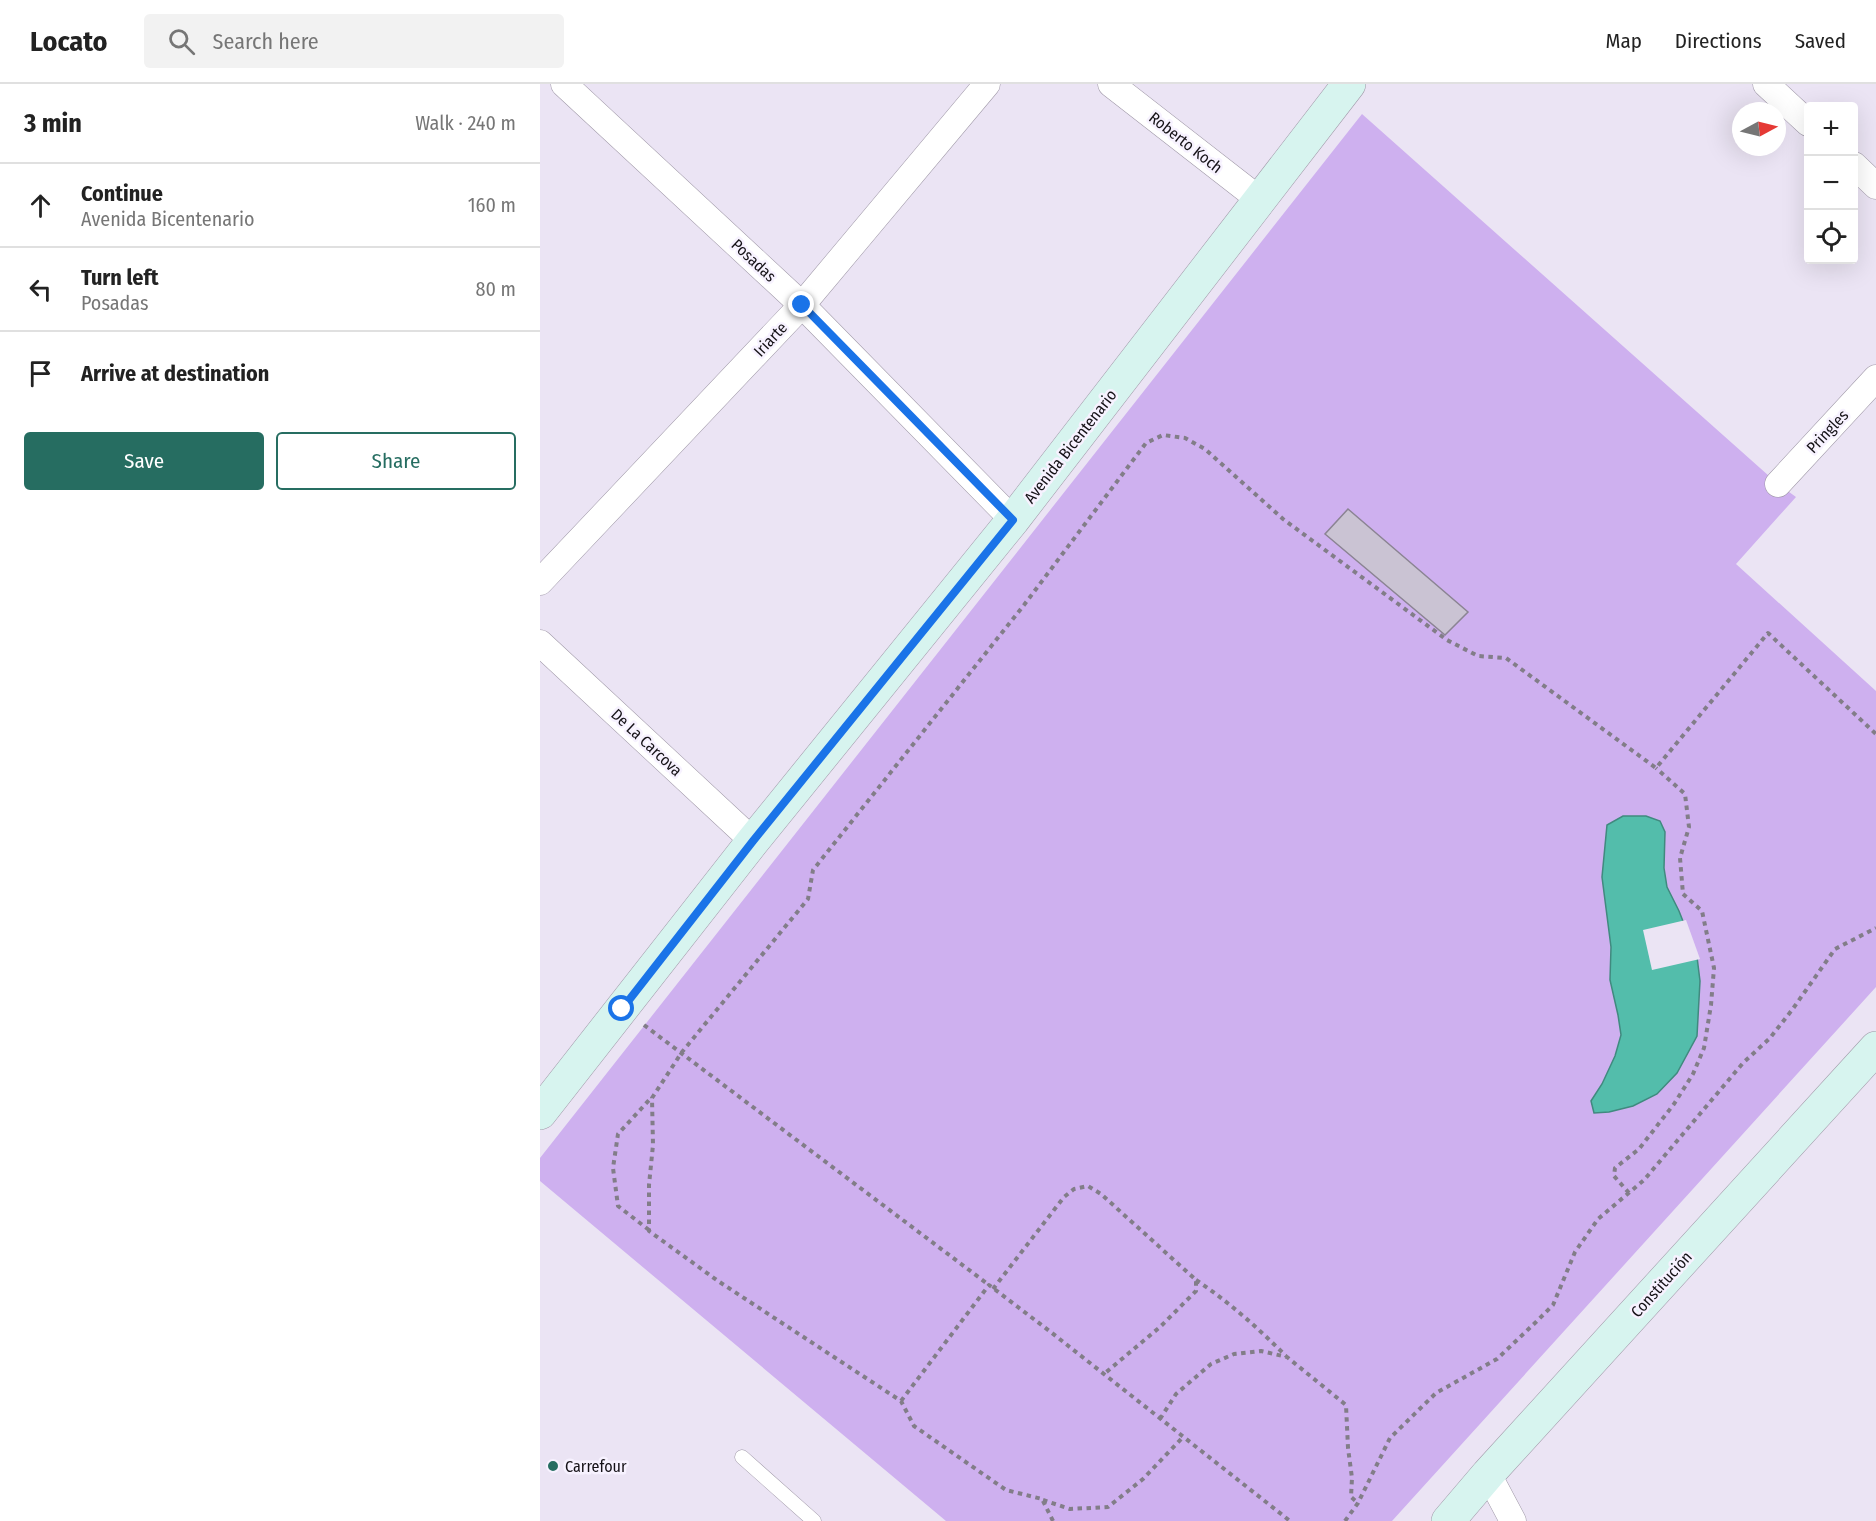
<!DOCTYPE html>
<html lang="en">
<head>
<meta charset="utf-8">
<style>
	body { margin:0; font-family:"Fira Sans Condensed",sans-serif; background:#f2f2f2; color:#222 }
	.controls { position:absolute; right:18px; top:18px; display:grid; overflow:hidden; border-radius:6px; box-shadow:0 6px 24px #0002 }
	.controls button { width:54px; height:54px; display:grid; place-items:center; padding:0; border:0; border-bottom:2px solid #e0e0e0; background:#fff; color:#222; font:30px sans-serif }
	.compass { position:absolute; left:1192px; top:18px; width:54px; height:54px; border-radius:50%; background:#fff; box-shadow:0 6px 24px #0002; rotate:83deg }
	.stop { position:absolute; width:18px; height:18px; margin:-14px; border:4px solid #1a73e8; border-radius:50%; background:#fff }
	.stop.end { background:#1a73e8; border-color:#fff; box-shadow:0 2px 6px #0008 }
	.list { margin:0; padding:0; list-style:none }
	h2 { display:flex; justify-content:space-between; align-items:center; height:78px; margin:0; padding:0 24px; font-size:26px }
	h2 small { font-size:20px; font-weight:400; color:#767676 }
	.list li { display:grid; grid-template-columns:39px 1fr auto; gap:18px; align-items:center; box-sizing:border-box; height:84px; padding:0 24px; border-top:2px solid #e0e0e0 }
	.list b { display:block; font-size:22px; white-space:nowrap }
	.list p { margin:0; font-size:20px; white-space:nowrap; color:#767676 }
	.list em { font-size:20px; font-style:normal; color:#767676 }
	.actions { display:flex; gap:12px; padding:18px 24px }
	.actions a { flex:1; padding:14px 0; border:2px solid #266d61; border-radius:6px; text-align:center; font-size:21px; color:#266d61 }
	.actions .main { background:#266d61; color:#fff }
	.icon { flex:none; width:33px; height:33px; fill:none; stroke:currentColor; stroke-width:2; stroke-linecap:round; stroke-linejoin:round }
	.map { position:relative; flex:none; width:1336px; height:1437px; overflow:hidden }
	header { display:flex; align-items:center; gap:36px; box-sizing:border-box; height:84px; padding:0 30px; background:#fff; border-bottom:2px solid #e0e0e0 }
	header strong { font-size:28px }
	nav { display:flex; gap:33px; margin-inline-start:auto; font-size:21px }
	.search { width:420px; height:54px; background:#f2f2f2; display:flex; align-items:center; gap:15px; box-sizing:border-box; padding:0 21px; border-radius:6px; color:#767676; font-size:22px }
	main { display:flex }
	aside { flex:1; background:#fff }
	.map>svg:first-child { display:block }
	.green { fill:#ceb0ef }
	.water { fill:#53bdab; stroke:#408a7f; stroke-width:1.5 }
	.pier { fill:#ebe4f4 }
	.building { fill:#cac3d3; stroke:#8b8493; stroke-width:1.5 }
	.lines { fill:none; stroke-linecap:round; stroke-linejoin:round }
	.lane-casing { stroke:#a099a8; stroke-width:15 }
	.street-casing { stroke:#a099a8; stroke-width:27 }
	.secondary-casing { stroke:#a099a8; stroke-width:34 }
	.path { stroke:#827d88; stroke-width:4; stroke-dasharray:4.5 4.5; stroke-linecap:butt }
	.lane { stroke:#fff; stroke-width:14 }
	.street { stroke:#fff; stroke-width:26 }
	.secondary { stroke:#d7f4ef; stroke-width:33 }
	.route { stroke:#1a73e8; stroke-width:8 }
	.poi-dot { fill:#266d61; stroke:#f7f2ff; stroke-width:2 }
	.labels { text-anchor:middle; stroke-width:5; stroke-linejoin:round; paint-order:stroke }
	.street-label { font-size:16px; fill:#151217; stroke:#f7f2ff }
	.poi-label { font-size:16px; fill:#151217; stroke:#f7f2ff; text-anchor:start }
</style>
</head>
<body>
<header>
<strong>Locato</strong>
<div class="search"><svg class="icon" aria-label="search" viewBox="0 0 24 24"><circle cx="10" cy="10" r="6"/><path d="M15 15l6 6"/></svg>Search here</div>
<nav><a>Map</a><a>Directions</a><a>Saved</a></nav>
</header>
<main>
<aside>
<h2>3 min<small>Walk · 240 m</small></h2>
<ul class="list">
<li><svg class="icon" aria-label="ahead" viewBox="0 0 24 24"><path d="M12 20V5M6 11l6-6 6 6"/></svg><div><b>Continue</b><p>Avenida Bicentenario</p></div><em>160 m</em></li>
<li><svg class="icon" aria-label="left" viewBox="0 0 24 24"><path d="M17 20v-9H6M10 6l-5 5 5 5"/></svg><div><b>Turn left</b><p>Posadas</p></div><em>80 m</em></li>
<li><svg class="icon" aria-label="arrive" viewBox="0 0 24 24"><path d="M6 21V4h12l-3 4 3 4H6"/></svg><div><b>Arrive at destination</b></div></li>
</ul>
<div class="actions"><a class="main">Save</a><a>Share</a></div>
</aside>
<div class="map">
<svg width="1336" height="1437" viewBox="0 0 1336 1437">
	<rect width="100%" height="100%" fill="#ebe4f4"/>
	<path class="green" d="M822,30L1238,400L1256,413L1196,480L1336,607V903L852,1437H406L0,1097V1074Z"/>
	<path class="water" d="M1083,732H1106L1120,737L1125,748L1124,784L1127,803L1139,827L1157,873L1160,897L1157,952L1137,989L1117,1010L1093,1022L1069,1028L1054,1029L1051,1017L1062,1000L1075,972L1081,951L1078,931L1070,896L1071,863L1062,793L1067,741Z"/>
	<path class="pier" d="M1146,836L1160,875L1112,886L1103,846Z"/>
	<path class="building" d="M808,425L928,528L905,551L785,450Z"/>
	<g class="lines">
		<g class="lane-casing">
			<path id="lane" d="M202,1373L274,1437"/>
		</g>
		<g class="street-casing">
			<path id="street" d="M24,0L262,221L473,436
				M571,0L720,116
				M1226,0L1268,39
				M1314,81L1336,102
				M1238,400L1336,294
				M0,498L262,221L447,0
				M0,559L213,757
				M948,1390L973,1437"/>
		</g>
		<g class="secondary-casing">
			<path id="secondary" d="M0,1029L213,757L473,436L809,0
				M908,1437L948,1390L1336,964"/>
		</g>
		<path class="path" d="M104,941L449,1201
			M1089,1109L1074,1092L1075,1084L1099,1065L1134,1020L1153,990L1164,964L1171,921L1174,884L1162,827L1143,810L1140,774L1149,743L1145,710L1116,684
			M109,1146L78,1122L73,1084L78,1050L111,1014
			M656,1196C689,1218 718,1244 746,1272
			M453,1205L524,1113L534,1105L548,1102L561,1110L656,1196V1207L620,1243L564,1290
			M361,1317L449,1201L512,1249L750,1437
			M620,1335L636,1310L671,1280L694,1270L721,1267L747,1273L806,1321L808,1364L812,1394L811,1413L818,1419
			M503,1416L530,1425L568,1423L603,1395L643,1353
			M513,1437L502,1415L466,1406L374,1342L361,1317L178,1197L109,1147V1101L113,1061L112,1014L142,968L268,815L273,786L484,521L606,359L623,351L645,354L665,365L743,435L907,556L938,572L966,574L1116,684L1228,549L1336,650
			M805,1437L818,1419L850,1354L896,1309L957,1275L996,1238L1013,1221L1035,1168L1058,1135L1104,1096L1203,979L1230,954L1252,926L1295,865L1336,844"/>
		<use href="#lane" class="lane"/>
		<use href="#street" class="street"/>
		<use href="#secondary" class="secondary"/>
	</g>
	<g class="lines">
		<path class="route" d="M82,925L213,757L473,436L262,221"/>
	</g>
	<circle class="poi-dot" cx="13" cy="1382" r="6"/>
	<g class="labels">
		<g class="street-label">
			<text transform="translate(646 58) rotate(38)" y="6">Roberto Koch</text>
			<text transform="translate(214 176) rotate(43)" y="6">Posadas</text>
			<text transform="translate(230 255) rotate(-47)" y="6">Iriarte</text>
			<text transform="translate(1287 347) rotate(-47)" y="6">Pringles</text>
			<text transform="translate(530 362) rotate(-52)" y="6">Avenida Bicentenario</text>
			<text transform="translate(107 658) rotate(43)" y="6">De La Carcova</text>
			<text transform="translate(1121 1200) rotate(-48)" y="6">Constitución</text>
		</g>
		<g class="poi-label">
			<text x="25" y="1388">Carrefour</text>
		</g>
	</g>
</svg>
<div class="controls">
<button>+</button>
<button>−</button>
<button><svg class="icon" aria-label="locate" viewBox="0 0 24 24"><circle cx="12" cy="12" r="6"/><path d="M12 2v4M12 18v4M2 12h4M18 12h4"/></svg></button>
</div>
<svg class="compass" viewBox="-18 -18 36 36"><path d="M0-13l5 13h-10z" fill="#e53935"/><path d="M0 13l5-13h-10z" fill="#767676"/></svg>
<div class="stop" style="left:82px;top:925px"></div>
<div class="stop end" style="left:262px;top:221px"></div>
</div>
</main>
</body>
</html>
